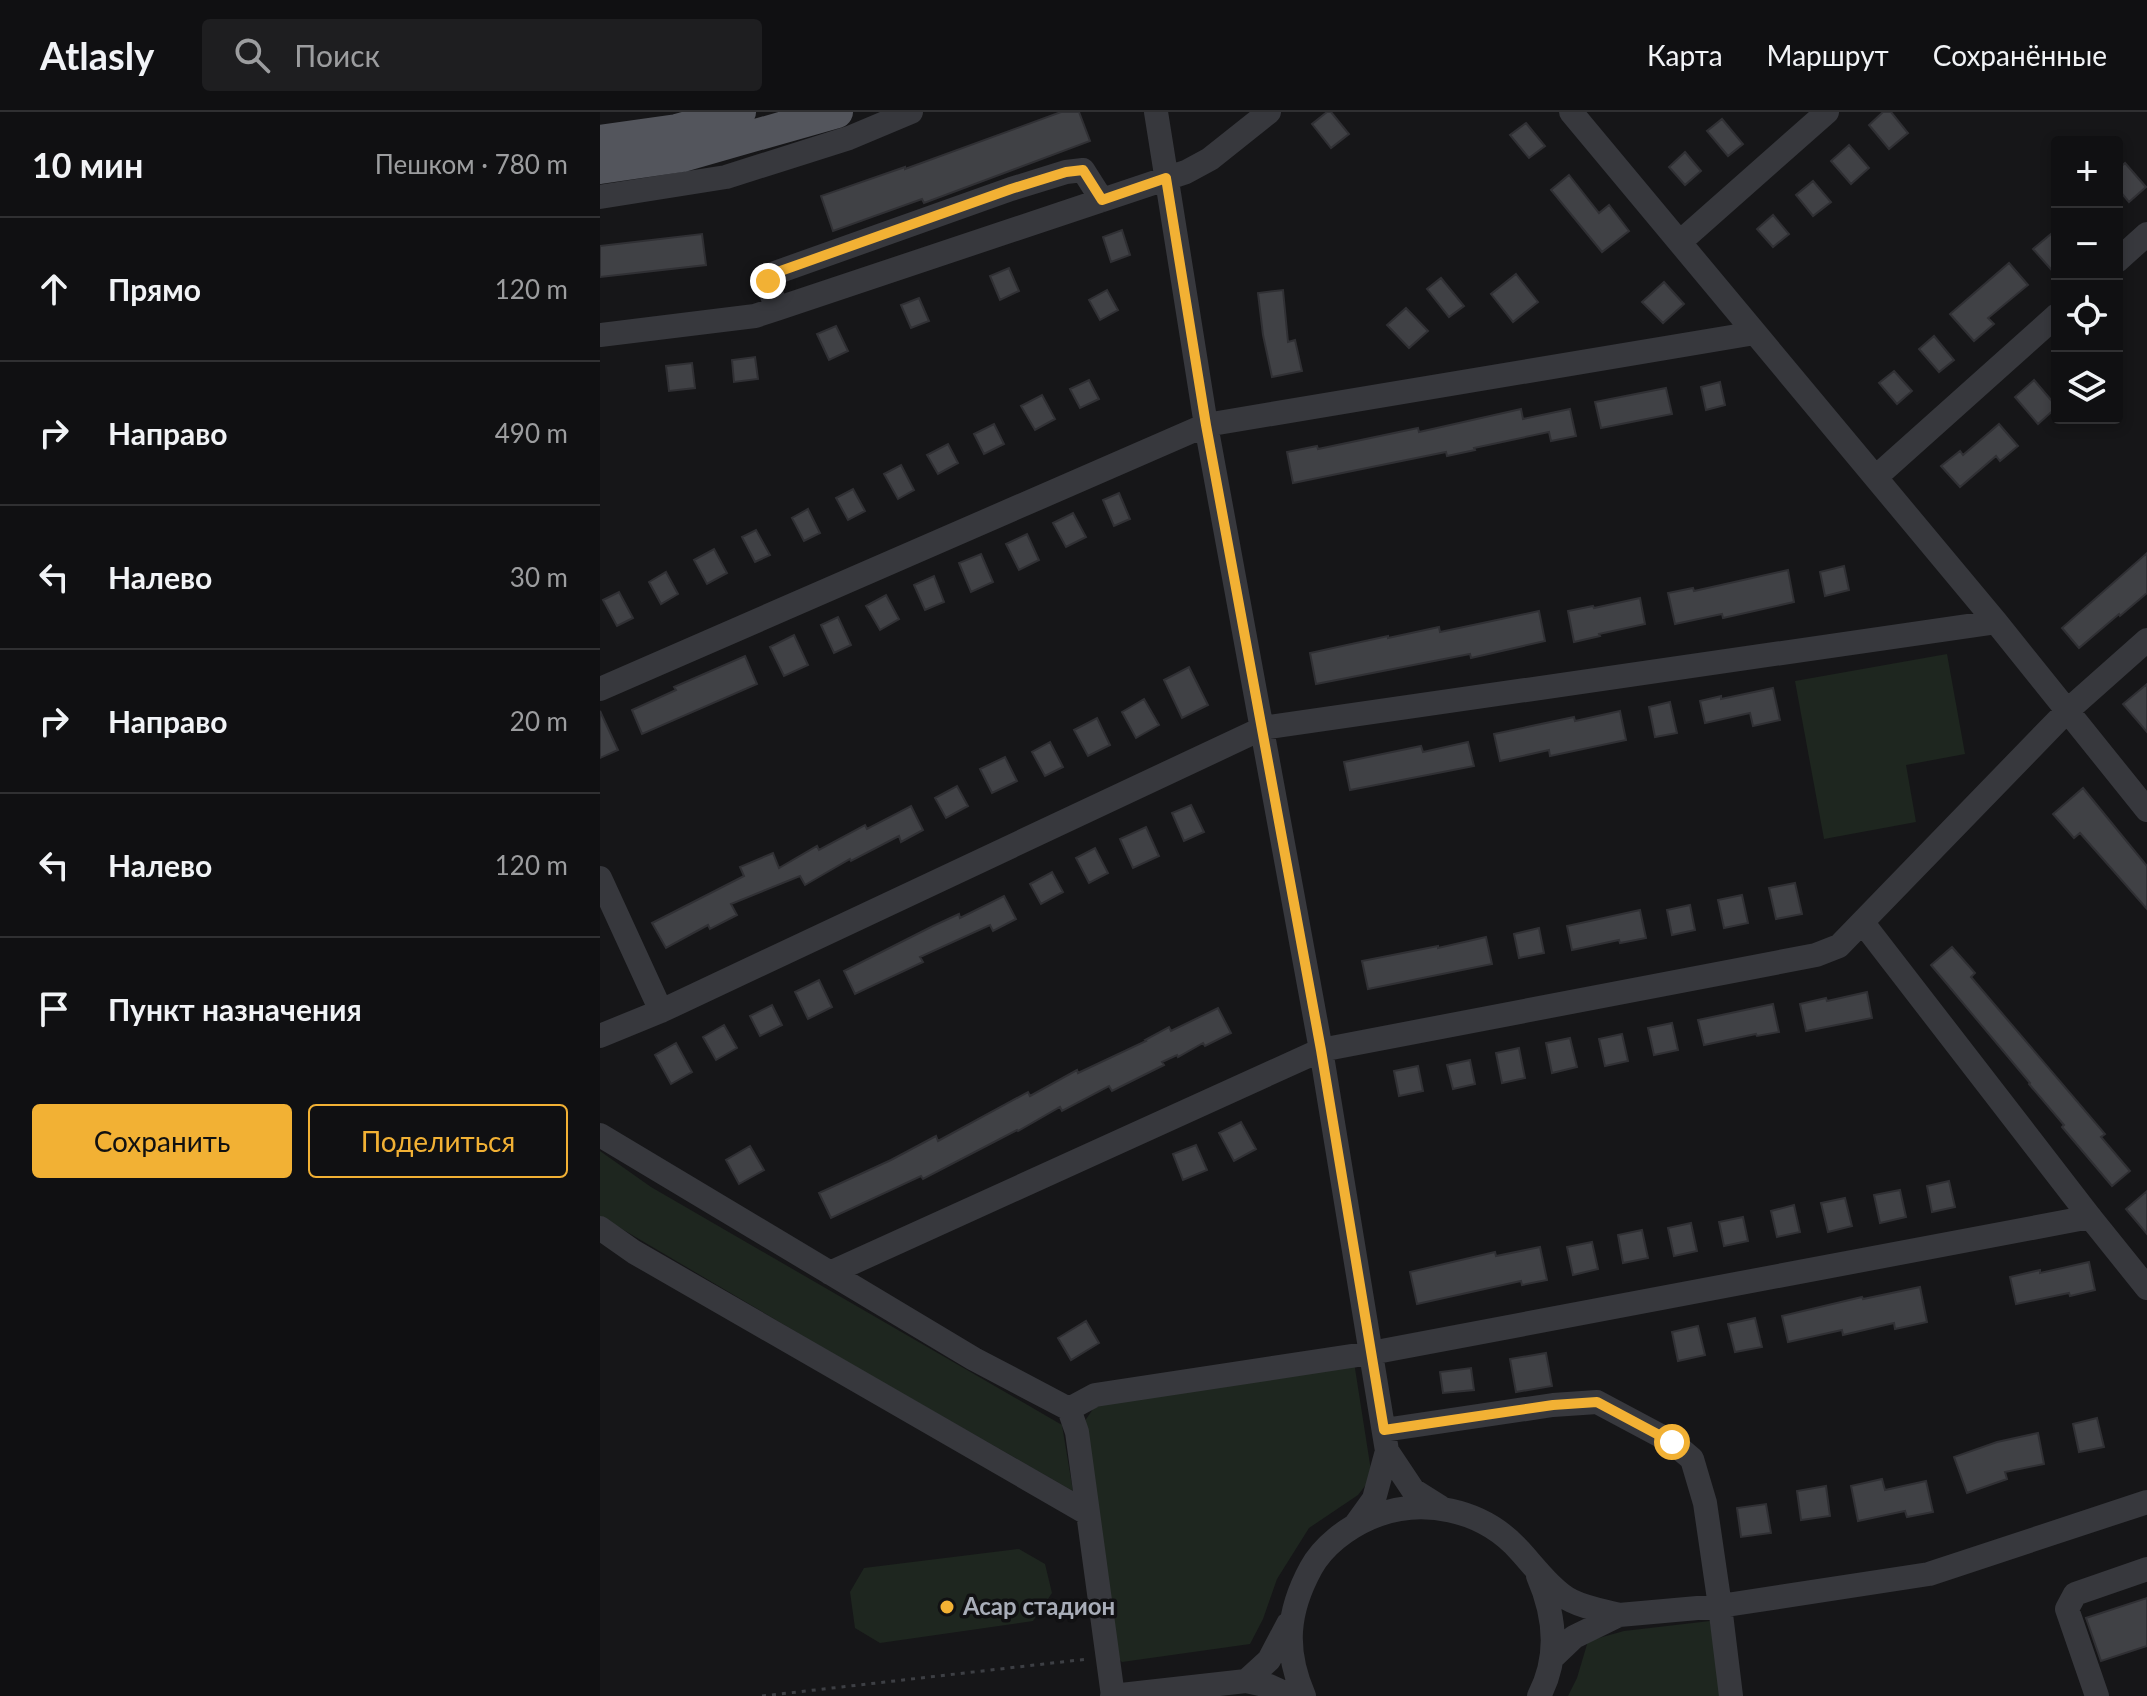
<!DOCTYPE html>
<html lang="ru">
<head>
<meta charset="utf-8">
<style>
	body { margin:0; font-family:Lato,sans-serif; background:#1e1e20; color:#f1f3f6 }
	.controls { position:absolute; right:24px; top:24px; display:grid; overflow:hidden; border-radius:8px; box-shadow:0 4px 12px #0003 }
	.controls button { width:72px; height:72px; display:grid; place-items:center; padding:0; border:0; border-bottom:2px solid #303032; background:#101012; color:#f1f3f6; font:40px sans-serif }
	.stop { position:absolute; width:24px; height:24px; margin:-18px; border:6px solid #f2b134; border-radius:50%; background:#fff }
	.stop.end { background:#f2b134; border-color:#fff; box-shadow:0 2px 8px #0008 }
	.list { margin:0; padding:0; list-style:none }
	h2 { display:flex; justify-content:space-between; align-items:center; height:104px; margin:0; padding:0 32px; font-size:34px }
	h2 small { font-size:26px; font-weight:400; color:#9c9d9f }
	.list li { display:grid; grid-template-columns:52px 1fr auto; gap:24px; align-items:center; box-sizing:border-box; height:144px; padding:0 32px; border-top:2px solid #303032 }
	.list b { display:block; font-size:30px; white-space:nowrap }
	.list em { font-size:26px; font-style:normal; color:#9c9d9f }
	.actions { display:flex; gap:16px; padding:24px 32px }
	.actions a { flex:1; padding:18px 0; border:2px solid #f2b134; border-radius:8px; text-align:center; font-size:28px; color:#f2b134 }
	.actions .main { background:#f2b134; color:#111 }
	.icon { flex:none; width:44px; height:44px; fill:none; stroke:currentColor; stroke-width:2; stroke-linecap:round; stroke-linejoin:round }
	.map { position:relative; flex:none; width:1547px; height:1584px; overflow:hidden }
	header { display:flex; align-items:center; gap:48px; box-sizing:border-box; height:112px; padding:0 40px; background:#101012; border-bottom:2px solid #303032 }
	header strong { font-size:38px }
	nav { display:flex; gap:44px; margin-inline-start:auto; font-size:28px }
	.search { width:560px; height:72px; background:#1e1e20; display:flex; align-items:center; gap:20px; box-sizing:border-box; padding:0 28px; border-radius:8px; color:#9c9d9f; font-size:30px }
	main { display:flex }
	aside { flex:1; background:#101012 }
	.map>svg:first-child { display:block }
	.green { fill:#1e261f }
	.building { fill:#404145; stroke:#303034; stroke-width:2 }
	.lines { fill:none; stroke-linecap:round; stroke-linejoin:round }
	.path { stroke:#3d3f44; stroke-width:3; stroke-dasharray:4 6; stroke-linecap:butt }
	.minor { stroke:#37383d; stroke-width:24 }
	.major { stroke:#53555c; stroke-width:32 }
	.route { stroke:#f2b134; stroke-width:10 }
	.poi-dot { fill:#f2b134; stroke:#111113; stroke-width:3 }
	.labels { text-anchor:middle; stroke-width:7; stroke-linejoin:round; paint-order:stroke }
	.poi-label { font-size:24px; font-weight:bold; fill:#a8adb8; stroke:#111113; text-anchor:start }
</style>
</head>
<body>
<header>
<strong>Atlasly</strong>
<div class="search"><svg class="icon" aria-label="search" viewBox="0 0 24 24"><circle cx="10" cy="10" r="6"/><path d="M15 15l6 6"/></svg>Поиск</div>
<nav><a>Карта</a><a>Маршрут</a><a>Сохранённые</a></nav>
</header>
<main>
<aside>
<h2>10 мин<small>Пешком · 780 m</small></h2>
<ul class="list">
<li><svg class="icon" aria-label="ahead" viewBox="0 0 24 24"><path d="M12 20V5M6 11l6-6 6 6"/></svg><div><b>Прямо</b></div><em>120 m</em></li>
<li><svg class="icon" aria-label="right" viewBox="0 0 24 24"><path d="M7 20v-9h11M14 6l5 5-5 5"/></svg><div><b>Направо</b></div><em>490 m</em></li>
<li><svg class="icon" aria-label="left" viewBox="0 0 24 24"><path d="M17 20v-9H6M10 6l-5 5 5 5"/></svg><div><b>Налево</b></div><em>30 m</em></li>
<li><svg class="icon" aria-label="right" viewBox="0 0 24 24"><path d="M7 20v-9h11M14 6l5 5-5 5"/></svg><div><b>Направо</b></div><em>20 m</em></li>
<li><svg class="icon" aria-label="left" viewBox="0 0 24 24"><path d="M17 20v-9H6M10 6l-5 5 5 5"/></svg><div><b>Налево</b></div><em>120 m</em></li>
<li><svg class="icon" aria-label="arrive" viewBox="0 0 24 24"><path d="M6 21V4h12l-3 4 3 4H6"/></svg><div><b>Пункт назначения</b></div></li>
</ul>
<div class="actions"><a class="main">Сохранить</a><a>Поделиться</a></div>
</aside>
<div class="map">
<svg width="1547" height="1584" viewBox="0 0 1547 1584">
	<rect width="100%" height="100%" fill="#161618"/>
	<path class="green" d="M1347,542L1365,642L1306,653L1316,710L1224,727L1195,569Z
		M0,1039L51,1075L462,1313L473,1379L249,1251L0,1104Z
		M754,1250L772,1365L758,1383L709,1416L677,1467L663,1507L650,1532L522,1550L514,1542L484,1310L498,1290Z
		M419,1437L445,1452L452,1481L433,1509L280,1531L255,1516L250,1480L264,1456Z
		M1110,1509L1121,1584H968L977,1566L988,1529L1024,1519Z"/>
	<path class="building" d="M461,0H479L490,29L324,91L322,87L233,119L221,84L305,55V57Z
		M727,0H731L749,22L731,36L712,12Z
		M1283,0H1291L1308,21L1289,37L1269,13Z
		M1122,7L1143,32L1128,44L1107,19Z
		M926,11L945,34L929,46L910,23Z
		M1249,33L1269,56L1251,72L1231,49Z
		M1085,40L1101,59L1085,73L1069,55Z
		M1525,51L1546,75L1529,90L1517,76V58Z
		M969,63L999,101L1009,93L1029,119L1002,140L951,78Z
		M1213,69L1231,90L1213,104L1196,83Z
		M1173,103L1189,122L1173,135L1157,117Z
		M1457,117V164L1433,137Z
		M522,118L530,143L511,150L503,125Z
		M102,122L106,153L0,165V134Z
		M1409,151L1428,173L1388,206L1394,212L1374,229L1350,202Z
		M409,156L419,179L400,188L390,164Z
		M916,162L938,190L913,210L891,182Z
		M841,166L864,194L849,205L827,177Z
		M1064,170L1084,192L1063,211L1042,190Z
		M507,178L518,198L500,208L489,188Z
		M683,178L688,230L695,228L702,259L672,265L663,223L658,181Z
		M319,186L329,209L311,216L301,193Z
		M806,196L828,219L809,236L787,213Z
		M236,214L248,239L229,248L217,222Z
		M1334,224L1354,248L1339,260L1319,237Z
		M155,245L158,267L134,270L132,248Z
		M92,251L95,276L69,279L66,254Z
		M1294,259L1312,279L1297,292L1279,271Z
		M489,268L499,287L480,296L470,277Z
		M1434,268L1457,295L1438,312L1415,285Z
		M1120,270L1125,293L1106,298L1101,275Z
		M1066,276L1072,302L1001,316L995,290Z
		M442,283L455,307L435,318L421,294Z
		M921,297L923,307L970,297L976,324L951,329L949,320L874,336L875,338L847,344L846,340L693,371L687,340L717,334L718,337L818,316L819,320Z
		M394,312L404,332L384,342L374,322Z
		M1399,312L1418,334L1400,349L1396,344L1360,375L1341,354L1360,339L1363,343Z
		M348,332L358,351L338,362L327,343Z
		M301,353L314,378L298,387L284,362Z
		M253,377L265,399L248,408L236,386Z
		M519,381L530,407L514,414L503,388Z
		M208,397L220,421L204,429L192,406Z
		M473,401L486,425L466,435L453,411Z
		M156,418L170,443L155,450L142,425Z
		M427,422L439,448L419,458L406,432Z
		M114,437L127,461L107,472L94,448Z
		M1547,441V481L1520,504L1519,502L1479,536L1462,516Z
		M381,442L393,470L371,480L359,451Z
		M1244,454L1249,478L1225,484L1220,460Z
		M1188,458L1194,490L1123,506L1122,502L1075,512L1068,481L1093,476L1094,479Z
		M66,460L78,482L61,492L49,470Z
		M334,464L344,490L325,498L314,473Z
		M19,480L33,506L17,514L3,488Z
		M286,483L299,507L280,518L266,494Z
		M1040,486L1045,512L999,522L1000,524L974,530L968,499L993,494L994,496Z
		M939,499L945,529L871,546L870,542L716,572L710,541L788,524V526L839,515L840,520Z
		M238,505L251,533L234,541L221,513Z
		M194,523L208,553L184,564L170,535Z
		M145,544L157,572L42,622L32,598L76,578L74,575Z
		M589,555L608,593L582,606L564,568Z
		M1547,572V620L1523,592Z
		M1173,576L1180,608L1153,614L1150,601L1105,611L1100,589L1121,584V587Z
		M544,587L559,613L536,626L522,600Z
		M1070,590L1077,621L1055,625L1049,595Z
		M0,599L18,638L0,646Z
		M1020,599L1026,628L950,644L949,638L900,649L894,622L974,605L975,609Z
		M497,606L510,633L488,644L474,618Z
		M450,630L463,655L445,664L432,640Z
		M868,630L874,654L750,678L744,650L821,634L823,640Z
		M405,645L417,669L392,681L380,657Z
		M357,674L368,694L346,706L335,686Z
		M1483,676L1547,754V797L1480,721L1474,726L1453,702Z
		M591,693L604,720L584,729L572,701Z
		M311,694L323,718L301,730L299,724L251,749L250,747L205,773L200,764L131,792L137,803L110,817L108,813L66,836L52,811L144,764L140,755L173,741L179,756L217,734L219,738L265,713L267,717Z
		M546,715L559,744L533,756L520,727Z
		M495,736L508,761L489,771L476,746Z
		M452,760L463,780L441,792L430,772Z
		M1195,771L1202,802L1176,807L1169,776Z
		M1142,783L1148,811L1124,816L1118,788Z
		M404,784L416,807L393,819L390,813L320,845L323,850L255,882L244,859L333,814L359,802L360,806Z
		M1090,793L1095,818L1072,823L1067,798Z
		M1040,798L1046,826L1020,831L1019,828L972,838L967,814Z
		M939,816L944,841L919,846L914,822Z
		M886,825L892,852L768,877L762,849L838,834V836Z
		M1352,835L1375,861L1371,865L1505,1022L1501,1025L1530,1059L1512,1074L1462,1015L1464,1013L1429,972L1430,971L1331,853Z
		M219,868L232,895L208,907L195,880Z
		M1267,880L1272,906L1206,919L1200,892L1226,886L1227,889Z
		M1173,892L1179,920L1157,924L1156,922L1104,933L1098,908Z
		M172,893L182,913L160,924L150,904Z
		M618,896L631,921L605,934L603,931L578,945L577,943L562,950L564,953L512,979L509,974L462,999L460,995L418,1019L417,1018L323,1067L321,1064L231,1106L219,1081L291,1048L336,1024L338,1029L428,980L430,984L477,958L478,961L546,929L545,928L569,915L571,919Z
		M1072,911L1078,938L1054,943L1048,916Z
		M124,913L137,936L116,948L103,925Z
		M1022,922L1028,949L1005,954L999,927Z
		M970,926L977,955L952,961L946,931Z
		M76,931L92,960L71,972L55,943Z
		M919,936L925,966L902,971L896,941Z
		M870,948L875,972L853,977L847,953Z
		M818,954L823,979L799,984L794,959Z
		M641,1010L656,1037L634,1049L619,1021Z
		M596,1033L607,1058L583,1068L573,1042Z
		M150,1034L164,1058L139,1072L126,1048Z
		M1349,1069L1355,1095L1332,1100L1327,1074Z
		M1300,1078L1306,1105L1280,1111L1274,1083Z
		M1547,1079V1122L1526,1097Z
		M1245,1086L1252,1114L1228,1120L1221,1091Z
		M1194,1093L1200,1120L1177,1125L1171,1099Z
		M1143,1105L1148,1129L1124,1134L1119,1110Z
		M1091,1111L1097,1139L1074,1144L1068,1116Z
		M1042,1118L1048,1146L1023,1151L1018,1123Z
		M992,1130L998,1157L973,1163L967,1135Z
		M940,1135L947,1168L922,1173L921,1169L817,1192L810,1160L895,1140L896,1144Z
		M1489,1150L1495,1178L1470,1184L1469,1181L1416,1192L1410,1165L1440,1158V1161Z
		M1320,1175L1327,1210L1295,1217L1294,1211L1243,1223L1242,1218L1188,1230L1182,1204L1262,1185L1263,1187Z
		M1155,1206L1162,1235L1135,1240L1128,1212Z
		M486,1209L499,1231L471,1248L458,1226Z
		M1098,1214L1105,1243L1078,1249L1072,1220Z
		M946,1241L952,1274L916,1280L910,1247Z
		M871,1256L874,1278L843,1281L840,1260Z
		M1497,1306L1504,1335L1479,1340L1473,1312Z
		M1438,1321L1444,1352L1405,1360L1407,1367L1367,1381L1354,1345L1397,1330Z
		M1282,1367L1285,1378L1326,1369L1333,1400L1307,1405L1305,1399L1258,1409L1251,1374Z
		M1226,1374L1230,1404L1201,1408L1197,1379Z
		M1166,1392L1171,1421L1141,1425L1137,1396Z
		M1547,1486V1534L1501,1549L1486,1506Z"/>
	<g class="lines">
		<path class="path" d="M162,1584L488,1547"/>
		<path class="minor" d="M556,0L606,313L721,938L787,1339L774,1387L756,1412
			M971,0L1396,510L1547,698
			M0,85L126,65L249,26L311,0
			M1080,130L1227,0
			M1517,149L1547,122
			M176,197L168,169L172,162L411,77L466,60L483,58L502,88
			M0,223L155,204L176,197L586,60L610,47L669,0
			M1276,365L1457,203
			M0,577L606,313L1155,221
			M0,766L61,899
			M1263,811L1490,1105L1547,1176
			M0,924L61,899L663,616L1396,510
			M0,1023L374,1247L469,1297L477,1320L513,1584
			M0,1116L34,1140L487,1401
			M230,1161L721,938L1216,843L1239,834L1467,599L1547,528
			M469,1297L495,1283L771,1241L1490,1105
			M784,1318L953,1293L997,1290L1072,1330L1092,1347L1105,1391L1120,1494L1131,1584
			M787,1339L813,1378L840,1395
			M938,1464C955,1503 960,1544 939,1584
			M952,1546L974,1525L1019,1503L1120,1494L1329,1462L1547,1390
			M646,1569L669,1548L688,1512
			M512,1584L646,1569L669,1574L691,1584
			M704,1584C684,1538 687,1500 711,1456C723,1434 747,1416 770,1406C821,1384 883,1397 920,1439C933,1453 954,1481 972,1489C986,1496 1004,1499 1019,1503
			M1497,1584L1467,1497L1475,1482L1547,1457"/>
		<path class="major" d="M0,29L77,18L140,0
			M0,56L82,44L237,0"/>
	</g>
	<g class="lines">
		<path class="route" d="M168,169L172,162L411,77L466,60L483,58L502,88L566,66L606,313L721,938L784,1318L953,1293L997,1290L1072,1330"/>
	</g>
	<circle class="poi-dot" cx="347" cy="1495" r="8"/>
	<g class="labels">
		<g class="poi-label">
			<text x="363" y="1503">Асар стадион</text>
		</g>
	</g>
</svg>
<div class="controls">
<button>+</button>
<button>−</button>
<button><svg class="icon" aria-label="locate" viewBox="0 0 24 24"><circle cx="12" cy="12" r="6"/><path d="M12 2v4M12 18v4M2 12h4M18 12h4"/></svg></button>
<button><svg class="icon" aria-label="layers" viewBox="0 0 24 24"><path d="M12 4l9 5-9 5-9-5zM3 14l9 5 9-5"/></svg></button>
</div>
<div class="stop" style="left:1072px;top:1330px"></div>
<div class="stop end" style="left:168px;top:169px"></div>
</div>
</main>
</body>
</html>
